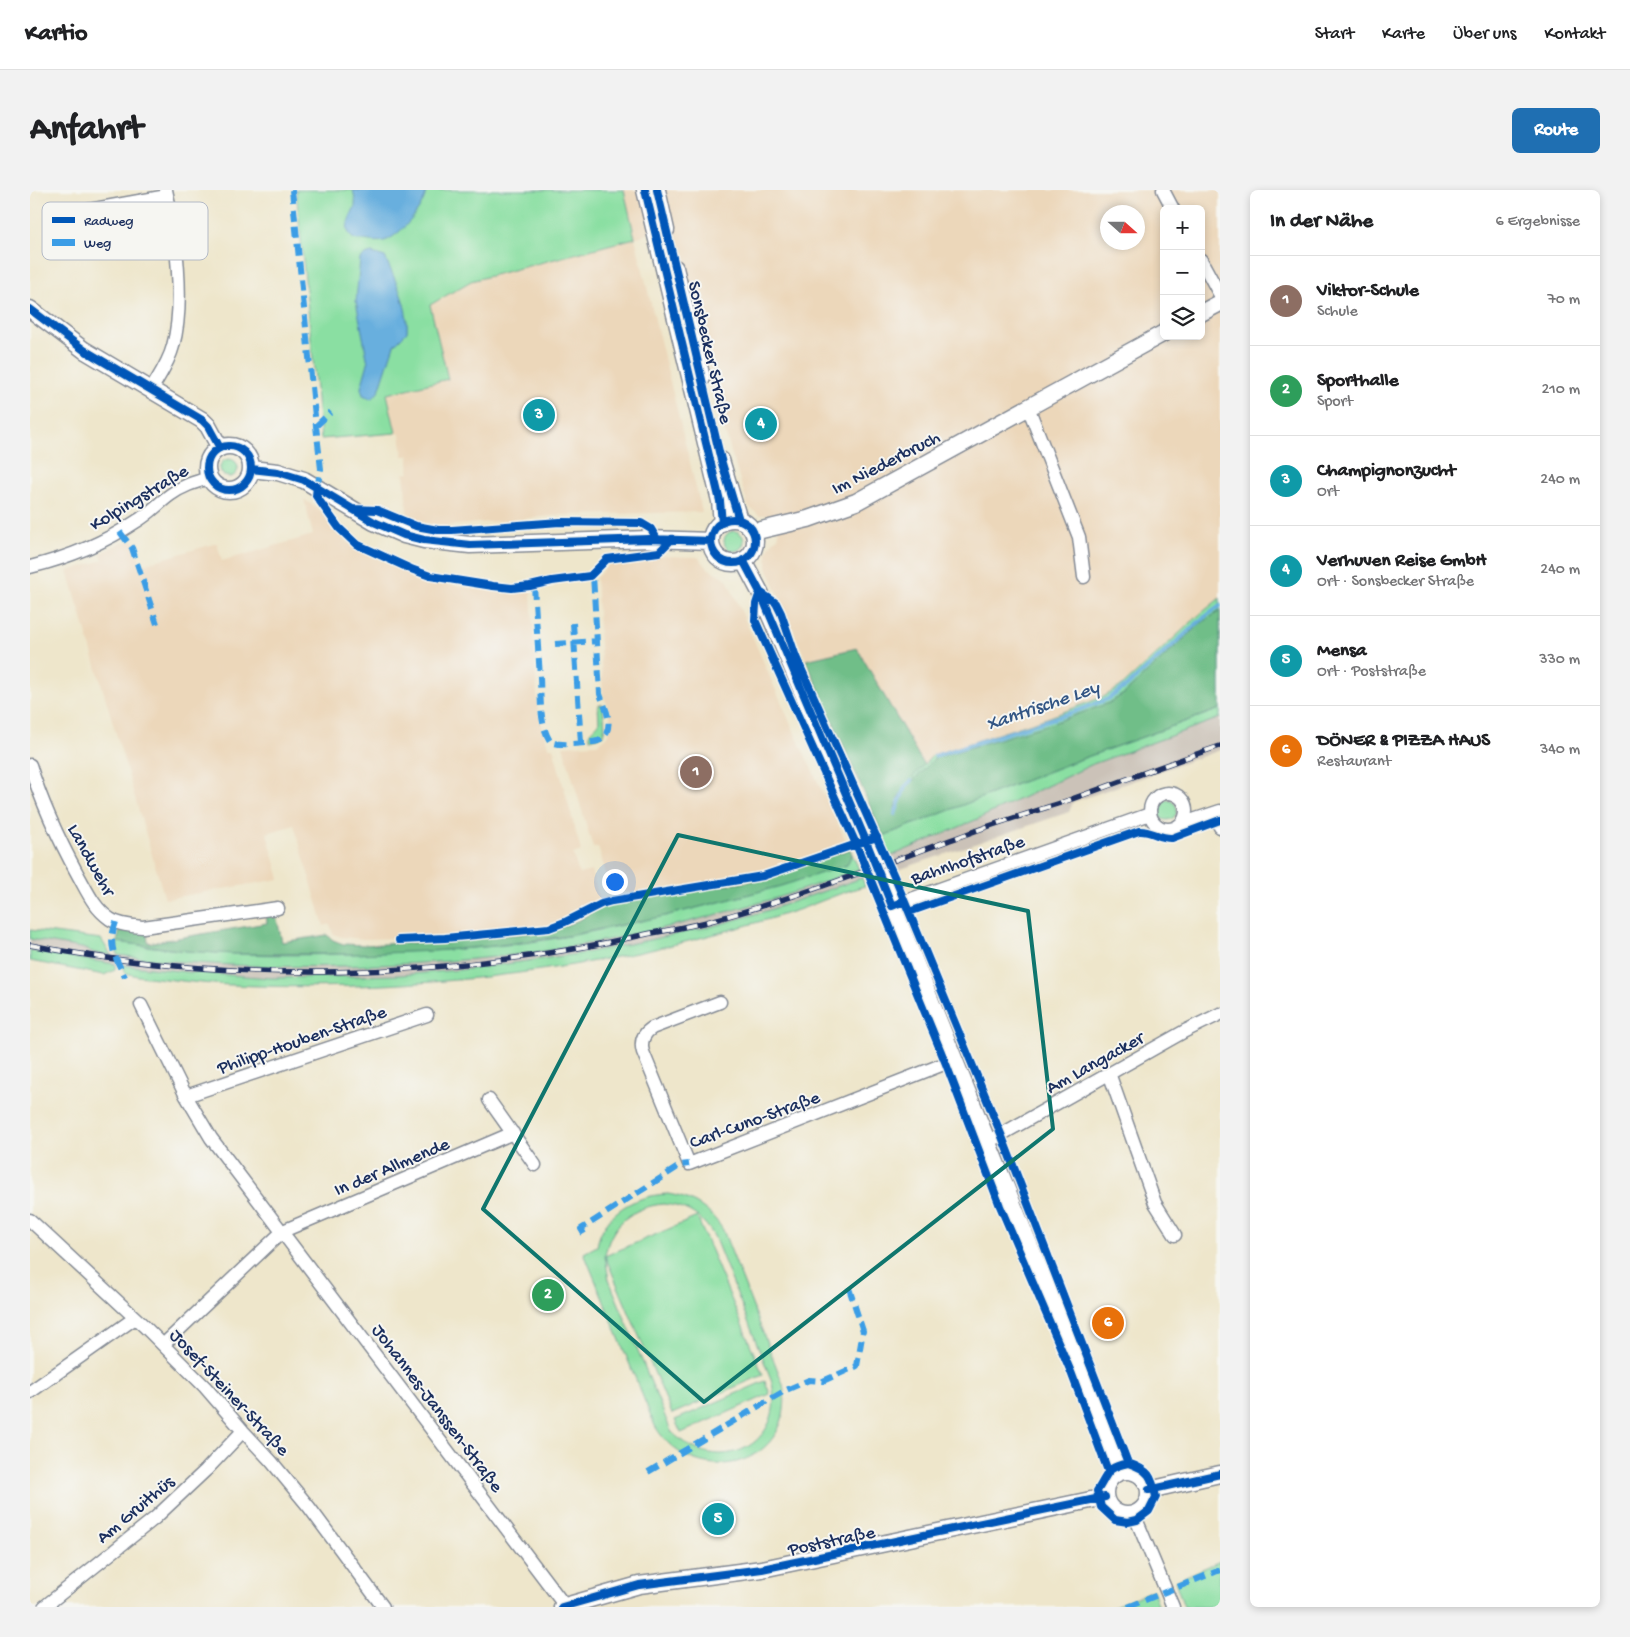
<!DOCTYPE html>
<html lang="de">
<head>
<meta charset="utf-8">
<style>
	body { margin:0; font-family:"Gochi Hand",sans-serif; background:#f2f2f2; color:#202124 }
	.controls { position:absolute; right:15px; top:15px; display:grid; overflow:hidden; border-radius:8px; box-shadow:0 2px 8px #0003 }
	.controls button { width:45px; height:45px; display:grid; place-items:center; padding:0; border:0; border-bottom:1px solid #e0e0e0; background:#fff; color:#202124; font:25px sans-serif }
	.compass { position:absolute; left:1070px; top:15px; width:45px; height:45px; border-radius:50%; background:#fff; box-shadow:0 2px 8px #0003; rotate:111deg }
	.you { position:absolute; left:584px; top:691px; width:18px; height:18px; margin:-12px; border:4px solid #fff; border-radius:50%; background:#1a73e8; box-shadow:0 0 0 8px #1a73e833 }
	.badge { display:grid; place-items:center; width:32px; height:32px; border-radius:50%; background:#1f6fb2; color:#fff; font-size:16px; font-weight:700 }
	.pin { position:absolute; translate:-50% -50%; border:2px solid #fff; box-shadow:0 1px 5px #0006 }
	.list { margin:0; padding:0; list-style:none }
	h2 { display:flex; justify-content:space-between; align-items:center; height:65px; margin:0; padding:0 20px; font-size:21px }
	h2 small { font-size:16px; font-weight:400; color:#757577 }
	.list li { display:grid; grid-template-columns:32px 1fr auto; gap:15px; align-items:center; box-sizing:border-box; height:90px; padding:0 20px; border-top:1px solid #e0e0e0 }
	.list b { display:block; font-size:19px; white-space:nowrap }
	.list p { margin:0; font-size:16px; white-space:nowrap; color:#757577 }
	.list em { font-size:16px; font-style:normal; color:#757577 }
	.icon { flex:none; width:28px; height:28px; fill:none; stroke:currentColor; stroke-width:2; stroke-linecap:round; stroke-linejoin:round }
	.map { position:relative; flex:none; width:1190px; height:1417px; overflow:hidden; border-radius:8px }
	header { display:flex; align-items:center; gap:30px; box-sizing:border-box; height:70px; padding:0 25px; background:#fff; border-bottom:1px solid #e0e0e0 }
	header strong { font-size:24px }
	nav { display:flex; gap:28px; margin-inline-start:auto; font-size:18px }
	.intro { display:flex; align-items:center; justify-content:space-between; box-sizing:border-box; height:120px; padding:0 30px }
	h1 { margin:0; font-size:35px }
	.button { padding:12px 22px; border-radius:8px; background:#1f6fb2; color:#fff; font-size:18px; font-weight:700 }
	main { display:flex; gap:30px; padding:0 30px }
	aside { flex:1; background:#fff; border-radius:8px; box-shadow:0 2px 8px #0003 }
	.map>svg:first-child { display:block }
	.built { fill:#ecd7ba; fill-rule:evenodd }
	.industrial { fill:#cbc2b8 }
	.green { fill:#8adfa2; stroke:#528780; fill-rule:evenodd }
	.forest { fill:#6fbe88; stroke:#457673 }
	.water { fill:#67afde; stroke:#416f9e }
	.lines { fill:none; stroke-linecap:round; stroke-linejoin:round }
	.stream { stroke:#67afde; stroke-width:4 }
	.minor-casing { stroke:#848a94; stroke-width:15 }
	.tertiary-casing { stroke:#848a94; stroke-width:19 }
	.minor { stroke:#fff; stroke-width:12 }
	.tertiary { stroke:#fff; stroke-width:16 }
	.rail-casing { stroke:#1b2f5e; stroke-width:5.5 }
	.rail { stroke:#f6f6f2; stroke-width:4; stroke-dasharray:11; stroke-linecap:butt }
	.quiet { stroke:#3b9de6; stroke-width:6; stroke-dasharray:12 6; stroke-linecap:butt }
	.cycleway-casing { stroke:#f6f6f2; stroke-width:11 }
	.cycleway { stroke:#0057b8; stroke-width:8 }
	.marked { fill:none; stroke:#0f766e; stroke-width:4; stroke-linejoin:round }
	.labels { text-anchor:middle; stroke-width:4; stroke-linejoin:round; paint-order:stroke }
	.street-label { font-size:19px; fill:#1b2f5e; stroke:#f6f6f2 }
	.water-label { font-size:20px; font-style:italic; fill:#325584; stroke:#f6f6f2 }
	.key { fill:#f6f6f2; stroke:#b4bac6; stroke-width:1 }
	.key-label { font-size:14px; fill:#1b2f5e }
</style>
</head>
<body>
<header>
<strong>Kartio</strong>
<nav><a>Start</a><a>Karte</a><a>Über uns</a><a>Kontakt</a></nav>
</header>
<div class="intro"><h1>Anfahrt</h1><a class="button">Route</a></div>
<main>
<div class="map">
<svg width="1190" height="1417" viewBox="0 0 1190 1417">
	<rect width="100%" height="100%" fill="#f6f6f2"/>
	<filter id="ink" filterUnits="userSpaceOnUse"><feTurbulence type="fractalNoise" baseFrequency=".02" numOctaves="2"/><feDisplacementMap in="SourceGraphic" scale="10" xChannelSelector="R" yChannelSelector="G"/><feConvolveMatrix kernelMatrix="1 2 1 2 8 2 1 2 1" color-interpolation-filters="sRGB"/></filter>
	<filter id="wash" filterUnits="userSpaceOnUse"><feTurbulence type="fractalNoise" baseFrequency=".0096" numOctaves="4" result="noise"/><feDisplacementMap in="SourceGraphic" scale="20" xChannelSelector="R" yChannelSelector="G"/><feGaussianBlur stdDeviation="1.12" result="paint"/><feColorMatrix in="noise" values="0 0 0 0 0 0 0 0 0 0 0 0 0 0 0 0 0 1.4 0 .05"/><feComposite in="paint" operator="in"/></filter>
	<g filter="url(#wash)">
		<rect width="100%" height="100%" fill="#eee6cb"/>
		<path class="built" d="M594,0H1190V408L1169,425L1092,495L1075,506L1020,527L903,565L894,575L827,458L776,470L737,377V362L740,355L749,346L745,325H729L718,316L693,236L644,35L605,48L672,322L533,325L415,336L378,330L374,284L379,283V266H373L370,244L366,243L357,204L418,189L400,115L441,91L605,48ZM1134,19H1171V146H1134ZM1078,22H1108V52H1078Z
			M274,309L292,322L307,342L325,358L382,384L399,391L444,399L471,402L500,401L501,403L508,521L518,557H523L551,661L543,664L549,684L561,681L570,711L533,731L518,735L420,746L334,749L312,747L303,744L300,734L294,736L264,635L237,643L250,689L135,709L38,381L73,370L71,363L92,352L93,353L104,350L111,375L187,353L192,371L283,345Z
			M637,366L668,367L679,379L697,389L767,548L816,651L814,654L732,683L604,704L590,700L579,694L568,657L563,658L533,556L567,554L577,547L580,538V525L577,514L573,505L566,388L580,373Z"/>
		<path class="industrial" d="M1190,528V560L1043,612L1039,622L865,681L832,688L736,721L683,736L619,750L508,770L440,779L370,785L277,788H242L108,778L0,761V749L52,758L65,763L177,774L465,767L536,757L632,738L704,720L771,700L859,667L948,629L1063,574Z"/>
		<path class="green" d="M266,0H594L605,48L441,91L400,115L418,189L357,204L366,243L291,249Z
			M190 278a9 9 0 1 1 18 0a9 9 0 1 1-18 0Z
			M694 351a10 10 0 1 1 20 0a10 10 0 1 1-20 0Z
			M1190,408V421L1171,433L1095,503L1079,513L1023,533L868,618L866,626L864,627L873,597L903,565L1020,527L1075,506L1093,495L1169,425Z
			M568,515H573L575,537L573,545L560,549V542L569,533Z
			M1190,519V528L1063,574L948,629L859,667L853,646L1043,572Z
			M1127 620a10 10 0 1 1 20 0a10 10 0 1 1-20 0Z
			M822,664L829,679C797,691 765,703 732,712C645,737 555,758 465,767C415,772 364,775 314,776C238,778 162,775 87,765V752C111,755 135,759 158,761C228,767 300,765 370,762C426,760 484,756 539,746C633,728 726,704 817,675Z
			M832,688L835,696C812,702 790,712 768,720C731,732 693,742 655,752C507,788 354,802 202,795C170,794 139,789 108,786L95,783L92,775L158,782L242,788L370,785L440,779L554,763L619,750L683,736L736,721Z
			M0,740L71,749L81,765L65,763L52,758L0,749Z
			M0,761L85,774V780L74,785L0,771Z
			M638,1004C662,1008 680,1019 693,1040L753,1194C769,1274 666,1305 625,1236L554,1063L567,1056C573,1022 606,1005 638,1004ZM633,1014C656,1016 672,1026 684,1046L741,1189C759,1255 687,1290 641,1241L579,1090L575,1066L642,1224L733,1185L667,1027L575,1066C580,1035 602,1017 633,1014Z
			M735,1191L740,1204L651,1243L645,1230Z
			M1190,1371V1417H1154L1145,1391Z
			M1123,1400L1129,1417H1082Z"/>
		<path class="forest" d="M1190,421V519L1043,572L853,646L776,470L827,458L894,575C880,590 865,605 864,626L866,625L875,599L905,568L1023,533L1079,513L1095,503L1171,433Z
			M820,659L822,664L817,675L751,696L635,726L537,746L464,756L404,761L327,764H203L157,761L87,752L90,739L117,742L118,753L237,733L236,722L245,725L247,729L252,752L297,745L303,750L313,754L334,755L417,751L518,741L534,736L549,730L576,714L729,690Z"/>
		<path class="water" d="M323,0H396C395,17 372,43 357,50C350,53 340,51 333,50C328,50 323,50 320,45C313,35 323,23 325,16C326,11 324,4 323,0Z
			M342,63L355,67C365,90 379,116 377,142L364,155L349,201L342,209L333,205L331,198L338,173L326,111L330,69L335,65Z"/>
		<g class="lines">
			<path class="stream" d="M905,566L1041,523L1078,509L1097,496L1172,429L1190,416
				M865,624L875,597L881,591"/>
		</g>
	</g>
	<g filter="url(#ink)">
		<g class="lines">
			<g class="minor-casing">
				<path id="minor" d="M1133,0L1143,19
					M59,20L137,6
					M1171,70L1190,105
					M121,200C129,186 139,172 143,156C155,113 146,43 136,0
					M998,217L1049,347L1054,387
					M0,377C37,368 74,353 107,331C119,324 129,313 140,305C152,296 165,292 179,288
					M0,575C12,614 29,650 48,685C57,701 64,718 80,729C89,735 102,736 113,737L248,718
					M1120 621a18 18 0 1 1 36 0a18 18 0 1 1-36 0Z
					M1184,623L1190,637
					M1153,631L1157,632L1190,621
					M862,716L1120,624
					M690,812L622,838C613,844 610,852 613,862L659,974L924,870
					M111,815L156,906L181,948L535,1416
					M1079,883L1125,1013L1145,1045
					M156,906L397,825
					M459,910L505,975
					M958,952L1155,841L1190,824
					M0,1030L114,1136L175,1197L213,1241L241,1271L279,1317L353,1417
					M133,1155L253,1041L483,943
					M0,1202L105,1128
					M1104,1324L1143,1417
					M14,1417L125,1328L176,1280L213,1241"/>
			</g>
			<g class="tertiary-casing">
				<path id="tertiary" d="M615,0L690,311L692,333
					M627,0L636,40
					M645,78L672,188
					M0,119L54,160L172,230L178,236L190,258
					M1171,123L1190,113
					M177 278a22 22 0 1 1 44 0a22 22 0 1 1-44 0Z
					M691,270L709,330
					M221,279L248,282L274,290L344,332L374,345L394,350L440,355L619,349L681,351
					M681 351a22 22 0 1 1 44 0a22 22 0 1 1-44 0Z
					M723,342L778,329L826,312L1134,143
					M713,370L730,402L836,651L1028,1126L1051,1179L1090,1282
					M1075 1303a22 22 0 1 1 44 0a22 22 0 1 1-44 0Z
					M1119,1300L1190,1284
					M532,1417L609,1395L732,1379L1075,1307"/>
			</g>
			<use href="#minor" class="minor"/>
			<use href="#tertiary" class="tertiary"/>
			<g class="rail-casing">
				<path id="rail" d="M0,755C203,795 416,790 617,744C639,740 662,736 684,730C769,707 851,675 934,645C969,632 1004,622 1039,610C1090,592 1139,573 1190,556"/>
			</g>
			<use href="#rail" class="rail"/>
			<path class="quiet" d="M262,0L286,236L291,279L286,301
				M286,236L301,222
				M90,342L102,358L127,434
				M504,396C506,426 508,457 510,487C511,507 509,534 520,551C523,557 561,553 568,551C571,550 574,547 576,544C583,530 574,516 570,504L563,385
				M543,433L551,553
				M525,454L567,451
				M86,732C77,756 85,766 95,787
				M554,1044L551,1039L651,975L659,974
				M618,1282L756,1200L779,1190L793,1191L827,1176L833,1141L817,1092
				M1098,1417L1190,1380"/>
			<g class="cycleway-casing">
				<path id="cycleway" d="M615,0L690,311L692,333
					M627,0L691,270L709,330
					M0,119L54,160L172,230L178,236L190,258
					M177 278a22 22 0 1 1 44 0a22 22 0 1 1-44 0Z
					M221,279L248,282L274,290L344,332L374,345L394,350L440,355L619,349L681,351
					M287,296L286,306L309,338L326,354L381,379L400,386L463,396L482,398L500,396L522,391L560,386L577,369L629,362L642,349
					M323,319L347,320L386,336L408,340H422L530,332L611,333L621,339L627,349
					M681 351a22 22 0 1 1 44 0a22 22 0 1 1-44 0Z
					M713,370L730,402L836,651L862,716L874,711
					M730,402L726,414L725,430L826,654L916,874L970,1016L1041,1182L1078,1281
					M730,402L746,413L751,423L766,467L867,693L971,944L1098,1273
					M879,722L1109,641C1121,640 1130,649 1142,648L1190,630
					M369,750L415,748L519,738L535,732L571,714L582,711L733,686L847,647
					M1098,1273C1119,1280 1122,1286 1126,1307L1119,1321L1107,1330L1098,1332L1085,1330L1071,1317L1067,1301C1079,1283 1075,1278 1098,1273Z
					M1119,1300L1190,1284
					M532,1417L609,1395L732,1379L1075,1307"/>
			</g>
			<use href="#cycleway" class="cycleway"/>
		</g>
	</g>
	<path class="marked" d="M648,645L998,721L1023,939L674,1212L453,1019Z"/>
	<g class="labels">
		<g class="street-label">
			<text transform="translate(682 162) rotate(77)" y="7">Sonsbecker Straße</text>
			<text transform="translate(855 271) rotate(-27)" y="7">Im Niederbruch</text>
			<text transform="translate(108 306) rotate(-31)" y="7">Kolpingstraße</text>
			<text transform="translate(937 668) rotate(-19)" y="7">Bahnhofstraße</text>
			<text transform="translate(63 669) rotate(61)" y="7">Landwehr</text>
			<text transform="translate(271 848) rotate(-19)" y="7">Philipp-Houben-Straße</text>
			<text transform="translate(1064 871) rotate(-29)" y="7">Am Langacker</text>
			<text transform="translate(724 928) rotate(-20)" y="7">Carl-Cuno-Straße</text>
			<text transform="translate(361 975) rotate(-23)" y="7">In der Allmende</text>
			<text transform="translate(201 1201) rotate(47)" y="7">Josef-Steiner-Straße</text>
			<text transform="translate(409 1217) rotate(53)" y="7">Johannes-Janssen-Straße</text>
			<text transform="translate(104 1318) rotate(-40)" y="7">Am Gruithüs</text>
			<text transform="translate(801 1349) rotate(-12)" y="7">Poststraße</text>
		</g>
		<g class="water-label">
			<text transform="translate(1012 514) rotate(-19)" y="7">Xantrische Ley</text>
		</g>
	</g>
	<rect x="12" y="12" width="166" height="58" rx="8" class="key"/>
	<rect x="22" y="27" width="23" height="6" fill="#0057b8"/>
	<rect x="22" y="49" width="23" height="7" fill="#3b9de6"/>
	<g class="key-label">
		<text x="54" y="35">Radweg</text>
		<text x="54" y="57">Weg</text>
	</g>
</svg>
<div class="controls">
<button>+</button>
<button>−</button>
<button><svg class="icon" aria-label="layers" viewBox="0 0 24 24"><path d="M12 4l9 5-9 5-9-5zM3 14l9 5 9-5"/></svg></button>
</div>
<svg class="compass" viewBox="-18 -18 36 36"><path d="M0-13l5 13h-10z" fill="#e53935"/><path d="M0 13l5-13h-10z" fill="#757577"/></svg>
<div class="you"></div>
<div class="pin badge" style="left:666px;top:582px;background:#8d6e63">1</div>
<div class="pin badge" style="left:518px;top:1105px;background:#2e9e5b">2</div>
<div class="pin badge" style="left:509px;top:225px;background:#0f9aa8">3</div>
<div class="pin badge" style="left:731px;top:234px;background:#0f9aa8">4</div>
<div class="pin badge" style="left:688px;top:1329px;background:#0f9aa8">5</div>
<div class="pin badge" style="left:1078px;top:1133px;background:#e8710a">6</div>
</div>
<aside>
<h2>In der Nähe<small>6 Ergebnisse</small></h2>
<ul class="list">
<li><span class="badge" style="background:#8d6e63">1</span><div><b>Viktor-Schule</b><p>Schule</p></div><em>70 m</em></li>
<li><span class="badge" style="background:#2e9e5b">2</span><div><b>Sporthalle</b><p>Sport</p></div><em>210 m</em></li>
<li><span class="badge" style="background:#0f9aa8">3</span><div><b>Champignonzucht</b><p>Ort</p></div><em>240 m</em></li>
<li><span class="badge" style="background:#0f9aa8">4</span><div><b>Verhuven Reise GmbH</b><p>Ort · Sonsbecker Straße</p></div><em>240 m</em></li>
<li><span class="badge" style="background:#0f9aa8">5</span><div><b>Mensa</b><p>Ort · Poststraße</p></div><em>330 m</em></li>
<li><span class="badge" style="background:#e8710a">6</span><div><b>DÖNER &amp; PIZZA HAUS</b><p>Restaurant</p></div><em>340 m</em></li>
</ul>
</aside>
</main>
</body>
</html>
